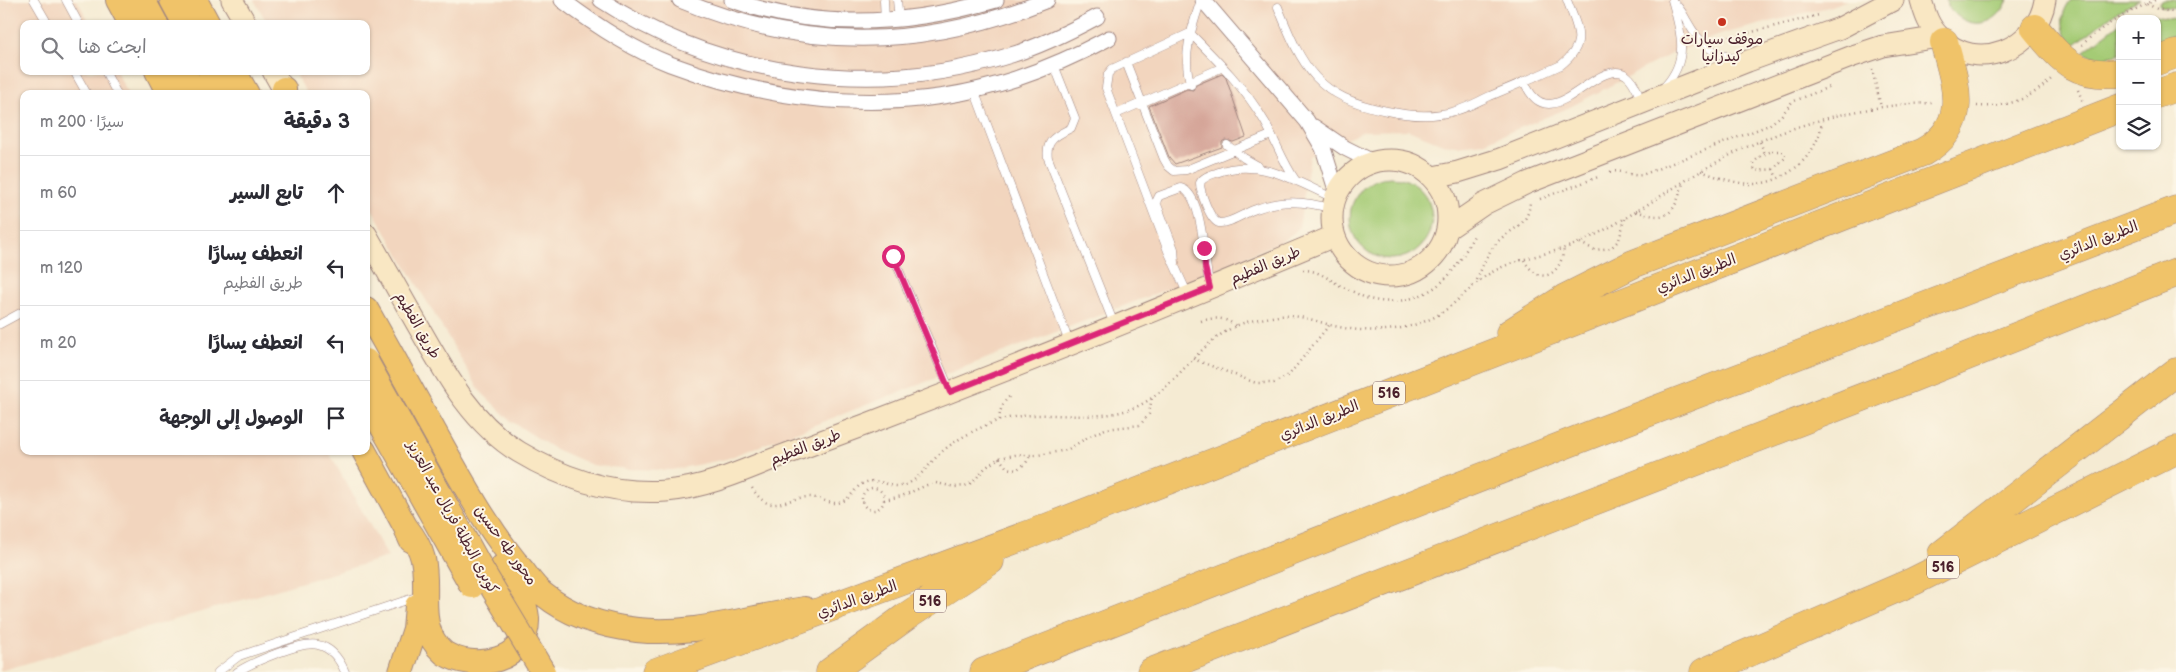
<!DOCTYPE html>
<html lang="ar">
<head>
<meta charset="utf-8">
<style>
	body { margin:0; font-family:"Balsamiq Sans","Playpen Sans Arabic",sans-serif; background:#f2f2f3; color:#2b2b33; direction:rtl }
	.controls { position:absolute; right:15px; top:15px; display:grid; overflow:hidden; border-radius:10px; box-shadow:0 1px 4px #0004 }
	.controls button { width:45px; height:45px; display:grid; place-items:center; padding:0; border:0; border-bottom:1px solid #e1e1e2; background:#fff; color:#2b2b33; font:25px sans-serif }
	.stop { position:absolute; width:15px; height:15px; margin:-11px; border:4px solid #db2777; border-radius:50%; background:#fff }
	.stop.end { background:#db2777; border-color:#fff; box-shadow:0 1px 5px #0008 }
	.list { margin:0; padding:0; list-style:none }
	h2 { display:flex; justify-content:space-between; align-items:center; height:65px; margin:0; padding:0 20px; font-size:21px }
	h2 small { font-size:16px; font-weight:400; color:#7c7c81 }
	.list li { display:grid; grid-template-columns:32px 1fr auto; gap:15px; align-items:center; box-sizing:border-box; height:75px; padding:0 20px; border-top:1px solid #e1e1e2 }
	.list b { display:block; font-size:19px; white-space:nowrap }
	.list p { margin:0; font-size:16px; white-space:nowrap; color:#7c7c81 }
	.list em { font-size:16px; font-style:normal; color:#7c7c81 }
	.icon { flex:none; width:28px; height:28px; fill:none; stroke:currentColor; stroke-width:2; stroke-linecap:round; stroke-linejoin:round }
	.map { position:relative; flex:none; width:2176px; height:672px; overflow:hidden; direction:ltr }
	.search { position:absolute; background:#fff; box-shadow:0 1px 4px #0004; left:20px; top:20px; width:350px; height:55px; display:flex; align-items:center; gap:12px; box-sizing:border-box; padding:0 18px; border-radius:10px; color:#7c7c81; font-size:19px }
	.panel { position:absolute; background:#fff; box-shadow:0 1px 4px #0004; left:20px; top:90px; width:350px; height:365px; border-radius:10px; direction:rtl }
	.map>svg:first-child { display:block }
	.built { fill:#f2d5be }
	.green { fill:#a4cb75; stroke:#777550 }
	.building { fill:#d4a396 }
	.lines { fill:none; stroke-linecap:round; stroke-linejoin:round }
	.lane-casing { stroke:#a0857f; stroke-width:9 }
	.street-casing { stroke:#a0857f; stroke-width:17 }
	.secondary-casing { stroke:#a0857f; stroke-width:23 }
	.primary-casing { stroke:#a0857f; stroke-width:26 }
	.highway-casing { stroke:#a0857f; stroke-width:29 }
	.path { stroke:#a0857f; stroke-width:2.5; stroke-dasharray:1 4; stroke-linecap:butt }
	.lane { stroke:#fff; stroke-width:8 }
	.street { stroke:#fff; stroke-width:15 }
	.secondary { stroke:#f9e7c3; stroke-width:21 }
	.primary { stroke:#f0c369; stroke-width:24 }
	.highway { stroke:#f0c369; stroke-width:28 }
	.primary-bridge-casing { stroke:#a0857f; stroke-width:26; stroke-linecap:butt }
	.primary-bridge { stroke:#f0c369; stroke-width:24 }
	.route { stroke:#db2777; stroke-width:6 }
	.poi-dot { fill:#c8321e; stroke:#fcf5e5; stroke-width:2 }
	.labels { text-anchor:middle; stroke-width:4; stroke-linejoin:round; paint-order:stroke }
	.shield { fill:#fcf5e5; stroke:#7f5f63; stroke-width:1 }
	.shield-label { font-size:14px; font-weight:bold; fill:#4a1f2b }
	.poi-label { font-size:15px; fill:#4a1f2b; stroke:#fcf5e5 }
	.street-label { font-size:15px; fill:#4a1f2b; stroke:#fcf5e5 }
</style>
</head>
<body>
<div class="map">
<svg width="2176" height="672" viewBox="0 0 2176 672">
	<rect width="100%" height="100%" fill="#fcf5e5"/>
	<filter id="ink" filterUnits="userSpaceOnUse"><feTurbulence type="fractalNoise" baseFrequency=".02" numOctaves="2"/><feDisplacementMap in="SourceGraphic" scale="10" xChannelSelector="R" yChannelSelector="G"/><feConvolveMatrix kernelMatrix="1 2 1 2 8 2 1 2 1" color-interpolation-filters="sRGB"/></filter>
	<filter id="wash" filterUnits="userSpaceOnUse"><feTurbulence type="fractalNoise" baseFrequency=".0096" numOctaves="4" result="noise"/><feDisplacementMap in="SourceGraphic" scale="20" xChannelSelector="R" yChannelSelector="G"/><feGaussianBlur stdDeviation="1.12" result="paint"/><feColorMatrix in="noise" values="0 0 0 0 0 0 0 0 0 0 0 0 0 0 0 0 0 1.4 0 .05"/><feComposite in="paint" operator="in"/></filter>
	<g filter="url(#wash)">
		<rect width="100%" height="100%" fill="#f5ebd3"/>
		<path class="built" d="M0,0H77L90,24H24V71H116L128,94H24V451H328L388,557L0,671Z
			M254,0H1847L1828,7L1719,35L1671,54L1568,108L1483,143L1459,146L1443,144L1408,130L1364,131L1310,156L1299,228L1286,239L1214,271L726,459L671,470L629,469L592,465L553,448L511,421L480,391L366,199V94H307L294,71H366V24H268Z"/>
		<path class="green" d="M1945,0H2008C1995,32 1959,30 1945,0Z
			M2071,0H2140L2115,13L2074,45C2060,32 2059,14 2071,0Z
			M2164,0H2176V9L2161,6L2160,2Z
			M2148,14L2176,19V35L2157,41V19H2127Z
			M2120,23V54C2106,58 2096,60 2083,52Z
			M1350 218a41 41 0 1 1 82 0a41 41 0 1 1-82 0Z"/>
		<g id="blocks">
			<path class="building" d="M1222,74L1226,78L1246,137L1233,142L1225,140L1222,142V147L1175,164L1169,157L1149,106L1187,89L1193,90L1196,85Z"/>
		</g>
	</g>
	<g filter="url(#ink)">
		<use href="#blocks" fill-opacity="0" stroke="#a0857f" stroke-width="1"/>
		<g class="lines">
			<g class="lane-casing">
				<path id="lane" d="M34,0L48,24
					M66,0L79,24
					M884,0L885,21
					M897,0L899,20
					M1673,2C1680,7 1683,14 1687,21C1699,43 1712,55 1738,59
					M1278,7C1303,69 1317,97 1387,111C1410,116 1432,118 1455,111C1467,108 1479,101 1490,96C1514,86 1537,76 1561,65C1589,43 1577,28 1567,0
					M1126,62L1164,159L1168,166L1174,171L1186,170L1271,135
					M1054,65L1075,118L1071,128C1057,135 1045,140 1048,158L1114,324
					M74,71L87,94
					M105,71L117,94
					M1524,81C1550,144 1596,55 1626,75C1634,80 1638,93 1642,102
					M1191,85C1181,57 1192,27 1201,0
					M1664,87C1690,60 1681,32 1672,0
					M974,90L1069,342
					M1116,114L1223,67
					M1227,145L1244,158L1258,166
					M1332,209C1307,201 1281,199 1256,209C1246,212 1230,224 1219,223C1210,221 1200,191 1200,183C1203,177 1210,175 1216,173C1259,157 1296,181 1335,199
					M893,256L950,390
					M1175,263L1174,249L1156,202L1159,196L1181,188C1204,194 1204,267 1210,287
					M1188,295L1168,251L1106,88L1108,74L1112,69L1190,33C1218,61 1245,88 1265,122C1276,142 1283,162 1296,181
					M0,324L24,311
					M218,672L239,656L416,597
					M237,672C251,663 303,640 318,645C332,648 340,660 345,672"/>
			</g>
			<g class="street-casing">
				<path id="street" d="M562,0C595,25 631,49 670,64C779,105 903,116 1015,79C1048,68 1079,54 1109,38
					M601,0C720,78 876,98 1011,55C1041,46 1069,32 1097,17
					M680,0C804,52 923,50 1047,0
					M732,0C818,31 909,25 996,0
					M1203,0L1307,121L1323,148L1337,193
					M1314,127L1345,148L1373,162"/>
			</g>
			<g class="secondary-casing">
				<path id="secondary" d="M232,0L246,24
					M1921,0C1925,14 1929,27 1940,37C1976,75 2038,48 2045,0
					M273,71L286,94
					M1332 218a58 58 0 1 1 116 0a58 58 0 1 1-116 0Z
					M1433,177L1458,172L1500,159L1748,61L1840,28L1893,0
					M1449,228L1484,204L1527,183L1853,56L1883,46L1939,37
					M366,234C383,264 400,294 417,324C444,371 471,423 519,452C564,479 614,495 666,491C701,488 733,475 765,462C799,449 833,437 867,424C1024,364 1180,301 1334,236"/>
			</g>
			<g class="primary-casing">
				<path id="primary" d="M118,0L131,24
					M143,0L156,24
					M172,0L185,24
					M195,0L208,24
					M157,71L169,94
					M183,71L195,94
					M210,71L221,94
					M234,71L247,94
					M283,94L284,89
					M366,309C394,358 421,408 449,458C471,497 493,536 523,571C529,579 535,588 543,594C570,616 602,626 637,630C695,636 748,617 805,609
					M364,451L405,526L411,540
					M405,526C413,536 420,546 423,559C430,592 415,628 444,653C474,672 529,662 527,618C525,598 513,583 503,566
					M401,672L415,629L417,606"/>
			</g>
			<g class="highway-casing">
				<path id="highway" d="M2035,28C2063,61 2074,77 2120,73
					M2157,61L2176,54
					M2157,94L2176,87
					M1510,333L1565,298L1633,264L1923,152C1971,125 1956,86 1944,42
					M1942,554L2176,372
					M656,672L1033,533L2120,108
					M830,672L907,616L990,561
					M984,672L1582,438L2176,210
					M1151,672L1907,380L2176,273
					M1704,672L1914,581L2176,450"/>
			</g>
			<path class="path" d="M2147,4L2157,9L2176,13
				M1720,40L1819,15
				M2082,45C2102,25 2129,12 2155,0
				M1872,69L1881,107
				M2078,90L2083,102
				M1977,106C2006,108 2032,99 2053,77
				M1760,142L1765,154
				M1772,151H1783L1786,157L1773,169L1756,171L1754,168V162L1761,156Z
				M1773,169L1777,178
				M1701,171C1717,177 1733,183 1750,184C1785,185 1819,155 1822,121
				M1610,172C1622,169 1631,177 1642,175L1769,125L1781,116L1792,102L1829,87
				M1540,199L1598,177
				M1636,211C1670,223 1674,213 1683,183
				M1580,243L1595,250L1611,248L1619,240L1625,219
				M1524,260C1539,287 1561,276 1564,248
				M1303,270C1320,270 1330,281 1345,288C1352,291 1359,295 1366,298C1397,308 1434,296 1453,270C1462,259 1468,246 1475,234
				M1477,280C1482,268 1486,255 1495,245C1509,227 1529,229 1530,201
				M1201,321C1214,317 1225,317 1236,326
				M1193,359L1256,383H1274L1289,375L1330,324
				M999,420C1000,410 1002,403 1010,396
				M999,458L1007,468L1016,470L1026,463L1030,456
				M752,488C771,518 784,497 809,497C820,497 831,506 841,502C855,497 854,482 873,481C884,481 893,489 905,485C921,479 931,460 944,450C957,439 973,431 989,424C1041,403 1089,428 1138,406C1176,388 1196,345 1234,327C1245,321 1260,319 1272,317C1293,313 1310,319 1330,325C1361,333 1398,333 1428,320C1455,309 1470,283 1496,270C1523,256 1555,254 1583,241C1631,218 1673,186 1719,161C1783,126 1861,104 1934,103
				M862 499a11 11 0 1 1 22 0a11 11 0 1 1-22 0Z
				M884,500L902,496L927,485L936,483L955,487L965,486L973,482L985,468L999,458L1015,455H1038L1067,450L1088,437L1105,429L1140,425L1149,414L1152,397"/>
			<use href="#lane" class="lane"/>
			<use href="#street" class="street"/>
			<use href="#secondary" class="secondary"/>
			<use href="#primary" class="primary"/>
			<use href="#highway" class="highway"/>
			<g class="primary-bridge-casing">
				<path id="primary-bridge" d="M366,361L483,572L543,672
					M366,398L472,586"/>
			</g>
			<use href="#primary-bridge" class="primary-bridge"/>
		</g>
	</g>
	<g class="lines" filter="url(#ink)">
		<path class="route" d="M893,256L950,392L1210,288L1205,267L1204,248"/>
	</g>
	<circle class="poi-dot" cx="1722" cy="22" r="5"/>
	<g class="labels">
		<g class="shield">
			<rect x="1373" y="381.5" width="32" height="23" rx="4"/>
			<rect x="1927" y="555.5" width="32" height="23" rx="4"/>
			<rect x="914" y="589.5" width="32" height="23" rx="4"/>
		</g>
		<g class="shield-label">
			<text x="1389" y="398">516</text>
			<text x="1943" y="572">516</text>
			<text x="930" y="606">516</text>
		</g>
		<g class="poi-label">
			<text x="1722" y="44">موقف سيارات<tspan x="1722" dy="17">كيدزانيا</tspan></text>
		</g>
		<g class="street-label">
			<text transform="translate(2098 240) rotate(-21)" y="5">الطريق الدائري</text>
			<text transform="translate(1265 265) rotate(-23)" y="5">طريق الفطيم</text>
			<text transform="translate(1696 273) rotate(-21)" y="5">الطريق الدائري</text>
			<text transform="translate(418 325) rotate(60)" y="5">طريق الفطيم</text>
			<text transform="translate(1319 420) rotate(-22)" y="5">الطريق الدائري</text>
			<text transform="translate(805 447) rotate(-21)" y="5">طريق الفطيم</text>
			<text transform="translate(453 517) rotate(61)" y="5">كوبرى البطلة فريال عبد العزيز</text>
			<text transform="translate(506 545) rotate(54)" y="5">محور طه حسين</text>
			<text transform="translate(857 599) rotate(-20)" y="5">الطريق الدائري</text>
		</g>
	</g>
</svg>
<div class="controls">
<button>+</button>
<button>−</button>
<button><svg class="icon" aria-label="layers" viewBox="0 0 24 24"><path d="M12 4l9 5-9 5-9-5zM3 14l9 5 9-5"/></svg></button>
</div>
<div class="stop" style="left:893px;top:256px"></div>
<div class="stop end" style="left:1204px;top:248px"></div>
<div class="search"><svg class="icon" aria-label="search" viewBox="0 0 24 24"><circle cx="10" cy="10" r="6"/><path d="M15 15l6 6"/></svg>ابحث هنا</div>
<section class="panel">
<h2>3 دقيقة<small>سيرًا · 200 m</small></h2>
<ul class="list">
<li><svg class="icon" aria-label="ahead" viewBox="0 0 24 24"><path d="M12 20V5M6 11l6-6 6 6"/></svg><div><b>تابع السير</b></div><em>60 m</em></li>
<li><svg class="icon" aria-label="left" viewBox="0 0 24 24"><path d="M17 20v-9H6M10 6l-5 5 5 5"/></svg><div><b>انعطف يسارًا</b><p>طريق الفطيم</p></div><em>120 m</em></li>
<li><svg class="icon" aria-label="left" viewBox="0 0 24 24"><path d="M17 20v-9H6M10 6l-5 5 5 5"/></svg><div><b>انعطف يسارًا</b></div><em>20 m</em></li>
<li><svg class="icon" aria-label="arrive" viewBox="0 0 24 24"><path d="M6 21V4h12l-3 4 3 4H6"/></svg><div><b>الوصول إلى الوجهة</b></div></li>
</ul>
</section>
</div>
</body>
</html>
